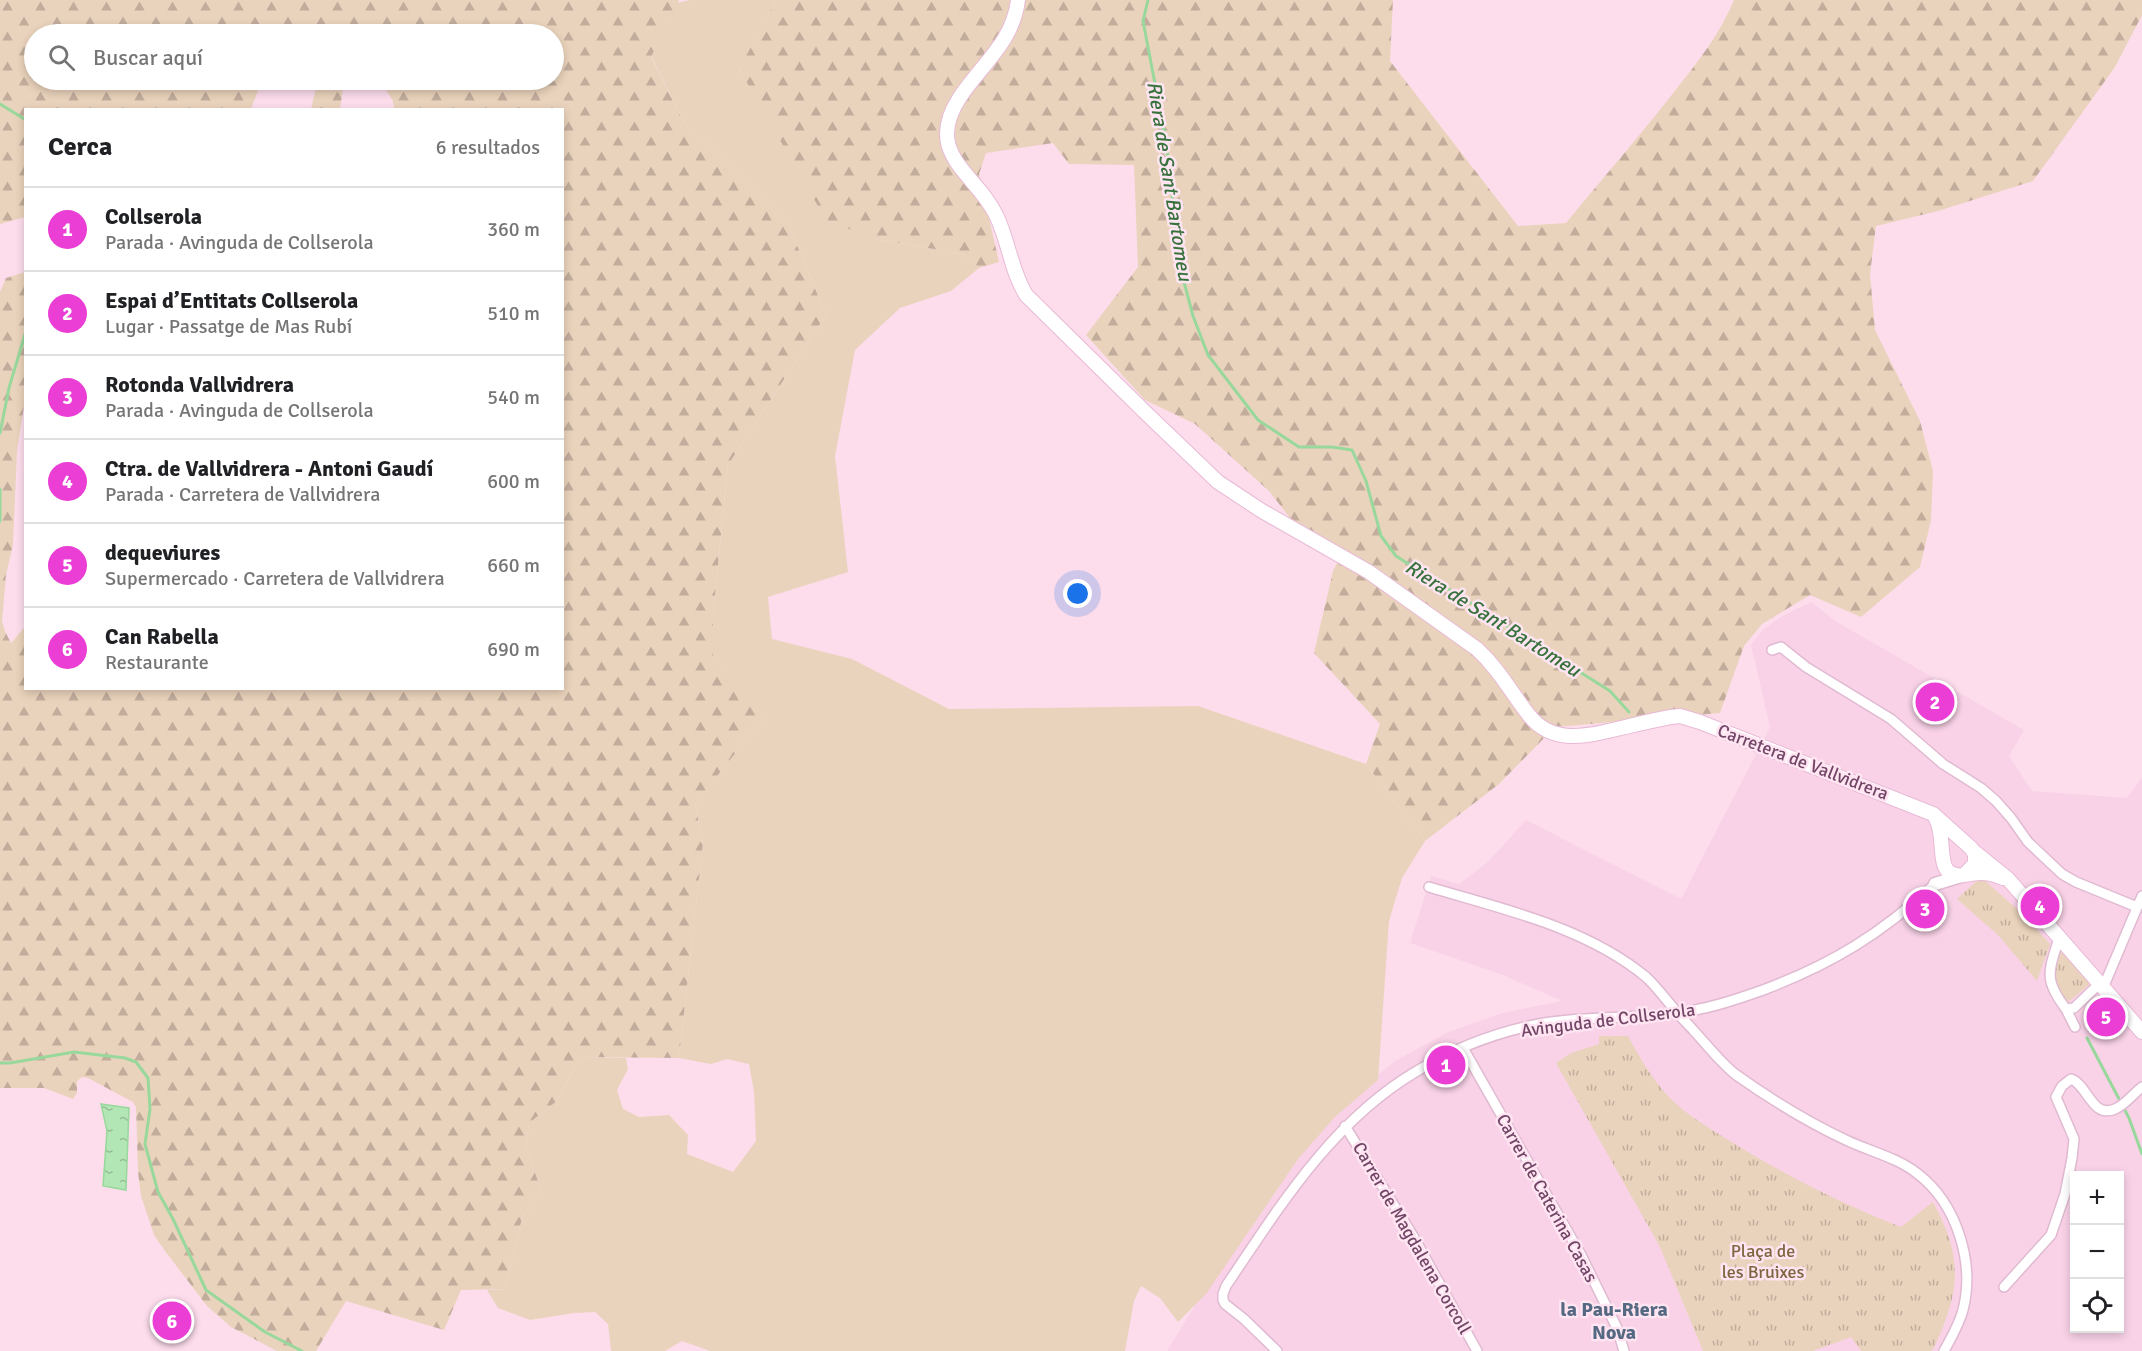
<!DOCTYPE html>
<html lang="es">
<head>
<meta charset="utf-8">
<style>
	body { margin:0; font-family:Signika,sans-serif; background:#f6f6f6; color:#202124 }
	.controls { position:absolute; right:18px; bottom:18px; display:grid; overflow:hidden; border-radius:0px; box-shadow:0 3px 9px #0003 }
	.controls button { width:54px; height:54px; display:grid; place-items:center; padding:0; border:0; border-bottom:2px solid #e0e0e0; background:#fff; color:#202124; font:30px sans-serif }
	.you { position:absolute; left:1078px; top:594px; width:21px; height:21px; margin:-15px; border:4px solid #fff; border-radius:50%; background:#1a73e8; box-shadow:0 0 0 9px #1a73e833 }
	.badge { display:grid; place-items:center; width:39px; height:39px; border-radius:50%; background:#eb3ed4; color:#fff; font-size:20px; font-weight:700 }
	.pin { position:absolute; translate:-50% -50%; border:3px solid #fff; box-shadow:0 2px 6px #0006 }
	.list { margin:0; padding:0; list-style:none }
	h2 { display:flex; justify-content:space-between; align-items:center; height:78px; margin:0; padding:0 24px; font-size:26px }
	h2 small { font-size:20px; font-weight:400; color:#757577 }
	.list li { display:grid; grid-template-columns:39px 1fr auto; gap:18px; align-items:center; box-sizing:border-box; height:84px; padding:0 24px; border-top:2px solid #e0e0e0 }
	.list b { display:block; font-size:22px; white-space:nowrap }
	.list p { margin:0; font-size:20px; white-space:nowrap; color:#757577 }
	.list em { font-size:20px; font-style:normal; color:#757577 }
	.icon { flex:none; width:33px; height:33px; fill:none; stroke:currentColor; stroke-width:2; stroke-linecap:round; stroke-linejoin:round }
	.map { position:relative; flex:none; width:2142px; height:1351px; overflow:hidden }
	.search { position:absolute; background:#fff; box-shadow:0 3px 9px #0003; left:24px; top:24px; width:540px; height:66px; display:flex; align-items:center; gap:15px; box-sizing:border-box; padding:0 21px; border-radius:33px; color:#757577; font-size:22px }
	.panel { position:absolute; background:#fff; box-shadow:0 3px 9px #0003; left:24px; top:108px; width:540px; height:582px; border-radius:0px }
	.map>svg:first-child { display:block }
	.residential { fill:#f9d2e7; fill-rule:evenodd }
	.green { fill:#ead3bc }
	.forest { fill:url(#forest-firs) }
	.park { fill:url(#park-tufts) }
	.water { fill:url(#water-ripples); stroke:#98d89c; stroke-width:1.5 }
	.lines { fill:none; stroke-linecap:round; stroke-linejoin:round }
	.stream { stroke:#98d89c; stroke-width:3 }
	.minor-casing { stroke:#e0bad1; stroke-width:12 }
	.tertiary-casing { stroke:#e0bad1; stroke-width:15 }
	.secondary-casing { stroke:#e8b9d6; stroke-width:16 }
	.minor { stroke:#fff; stroke-width:9 }
	.tertiary { stroke:#fff; stroke-width:12 }
	.secondary { stroke:#fff; stroke-width:14 }
	.labels { text-anchor:middle; stroke-width:5; stroke-linejoin:round; paint-order:stroke }
	.street-label { font-size:18px; fill:#724667; stroke:#ffe4f1 }
	.park-label { font-size:18px; fill:#7f6640; stroke:#ffe4f1 }
	.water-label { font-size:20px; font-style:italic; fill:#37723c; stroke:#ffe4f1 }
	.neighbourhood-label { font-size:20px; font-weight:bold; fill:#556982; stroke:#ffe4f1 }
</style>
</head>
<body>
<div class="map">
<svg width="2142" height="1351" viewBox="0 0 2142 1351">
	<defs>
		<pattern id="forest-firs" width="22" height="20" patternUnits="userSpaceOnUse" patternTransform="scale(1.5)"><rect width="22" height="20" fill="#ead3bc"/><path d="M5 1l3.5 6h-7zM16 11l3.5 6h-7z" fill="#c2ad9d"/></pattern>
		<pattern id="park-tufts" width="24" height="20" patternUnits="userSpaceOnUse" patternTransform="scale(1.5)"><rect width="24" height="20" fill="#ead3bc"/><path d="M3 7l-1-3M5 7V3M7 7l1-3M15 17l-1-3M17 17v-4M19 17l1-3" fill="none" stroke="#c2ad9d"/></pattern>
		<pattern id="water-ripples" width="26" height="14" patternUnits="userSpaceOnUse" patternTransform="scale(1.5)"><rect width="26" height="14" fill="#b2e6b5"/><path d="M2 4q2-2 4 0t4 0M15 11q2-2 4 0t4 0" fill="none" stroke="#95bc97"/></pattern>
	</defs>
	<rect width="100%" height="100%" fill="#fdddec"/>
	<path class="residential" d="M1811,602L1837,622L2024,730L2009,756L2032,791L2127,798L2142,777V1351H1167L1208,1284L1295,1158L1365,1085L1395,1061L1446,1033L1502,1013L1562,1001L1503,975L1410,943L1431,876L1459,884L1488,862L1526,820L1681,899L1770,727L1751,645L1763,630L1779,618ZM2074,1176H2120V1328H2074Z"/>
	<path class="green" d="M690,0H776L739,70L875,239L963,254L979,268L951,291L900,308L855,350L835,456L848,572L768,597L772,639L852,659L949,709L1198,706L1366,764L1425,841L1402,878L1389,921L1378,1080L1335,1117L1298,1159L1206,1294L1178,1322L1160,1298L1141,1286L1134,1301L1125,1351H710L682,1341L665,1351H611L608,1324L595,1312L574,1313L530,1320L498,1308L487,1290L505,1289L522,1218L541,1190L526,1147L529,1123L557,1101L580,1057L626,1058L628,1069L617,1090L623,1109L639,1117L669,1115L688,1135L687,1154L733,1172L756,1141L754,1092L749,1064L727,1059L711,1064L679,1058L703,843L695,804L767,713L713,655V615L728,465L826,315L789,226L685,124L651,56L677,3Z"/>
	<path class="forest" d="M0,0H679L651,57L685,124L789,226L826,315L728,465L713,615V655L768,712L695,804L703,843L679,1058L580,1057L557,1101L529,1123L526,1147L541,1190L522,1218L505,1289L461,1290L444,1330L346,1301L316,1351H277L231,1327L207,1306L165,1251L154,1235L141,1196L138,1172L136,1107L133,1102L88,1078L82,1077L77,1081V1093L73,1099L44,1088H0V292L6,278L25,272V399L17,451L13,545L6,575L2,621L5,631L11,643L25,627L26,688H562V110L394,109L393,101L380,80H554V34H315L299,30L295,34H34V80H262L251,109L26,110L25,217L0,224Z
		M776,0H1393L1390,61L1518,226L1566,223C1602,179 1639,137 1674,92C1697,63 1720,34 1734,0H2142V15L2115,67L2033,181L1938,211L1876,226L1870,274L1875,330L1920,421L1933,471L1931,520L1920,567L1861,617L1810,595L1762,624L1744,646L1720,713L1555,727L1499,784L1425,841L1366,764L1380,724L1314,653L1333,571L1344,549L1290,518L1269,491L1195,424L1145,400L1086,335L1138,267L1134,165L1069,164L1053,143L986,153L979,174L999,262L979,268L963,254L875,239L826,220L739,69Z
		M318,80H344L340,109H311Z"/>
	<path class="park" d="M1981,877L2019,911L2050,944L2037,981L1998,935L1957,899Z
		M2063,951L2090,984L2068,1002L2050,976L2052,963Z
		M1599,1036H1628C1640,1058 1652,1079 1669,1097C1684,1113 1706,1126 1725,1138C1781,1173 1840,1203 1901,1227L1933,1202C1964,1259 1960,1291 1934,1348L1931,1351H1861L1851,1337L1813,1351H1703L1660,1247L1556,1063L1571,1053L1599,1044Z"/>
	<path class="water" d="M101,1104L129,1108L126,1190L103,1186L107,1131Z"/>
	<g class="lines">
		<path class="stream" d="M1148,0L1143,21L1166,141L1180,267L1193,316L1208,355L1258,420L1299,447H1332L1352,450L1366,481L1381,536L1396,556L1610,691L1629,712
			M0,104L26,120
			M0,433L9,388L26,331
			M0,489V521
			M2087,1038L2129,1118L2142,1154
			M0,1063H10L74,1052L125,1058L136,1062L148,1078L150,1109L145,1144L158,1192L173,1219L206,1290L265,1332L302,1351"/>
		<g class="minor-casing">
			<path id="minor" d="M1772,650L1781,647L1806,667L1891,719L1943,764L1981,788L1996,801L2011,818L2028,842L2062,874L2076,882L2137,907
				M1429,887C1502,909 1586,927 1646,977C1657,987 1666,1000 1676,1011C1681,1018 1688,1024 1694,1031C1707,1045 1720,1062 1735,1074C1770,1099 1809,1123 1848,1141C1872,1152 1898,1158 1918,1174C1957,1204 1975,1263 1963,1310C1959,1325 1951,1338 1944,1351
				M2059,938C2049,971 2043,979 2066,1009L2074,1008L2099,984
				M2103,988L2142,896
				M2066,1009L2075,1027
				M1463,1048L1581,1255L1617,1328L1624,1351
				M1345,1126L1413,1236L1477,1351
				M2004,1287L2051,1235L2065,1194L2072,1158L2074,1139L2056,1097L2062,1086L2071,1079C2088,1085 2092,1119 2115,1109C2125,1105 2134,1093 2142,1087
				M1277,1351L1244,1319L1225,1304L1223,1300V1294L1226,1286C1280,1206 1332,1121 1417,1071C1455,1048 1500,1031 1544,1023C1587,1016 1632,1019 1675,1013C1705,1010 1735,1000 1763,990C1832,964 1881,934 1935,884"/>
		</g>
		<g class="tertiary-casing">
			<path id="tertiary" d="M1935,884L1961,876"/>
		</g>
		<g class="secondary-casing">
			<path id="secondary" d="M1018,0C1013,42 982,64 960,97C922,155 977,173 997,217C1009,243 1011,270 1026,295L1148,415L1218,482L1262,511L1369,572L1477,649C1498,668 1511,692 1528,714C1552,746 1588,736 1621,728C1638,724 1654,720 1671,717L1680,716L1700,722L1933,814L1971,848L1975,854V864L1965,874
				M1936,819C1945,834 1938,864 1949,872C1958,879 1970,873 1981,873C1989,873 1996,875 2003,878
				M1972,850L2008,879L2142,1032"/>
		</g>
		<use href="#minor" class="minor"/>
		<use href="#tertiary" class="tertiary"/>
		<use href="#secondary" class="secondary"/>
	</g>
	<g class="labels">
		<g class="street-label">
			<text transform="translate(1803 762) rotate(21)" y="6">Carretera de Vallvidrera</text>
			<text transform="translate(1608 1020) rotate(-7)" y="6">Avinguda de Collserola</text>
			<text transform="translate(1547 1198) rotate(61)" y="6">Carrer de Caterina Casas</text>
			<text transform="translate(1412 1238) rotate(60)" y="6">Carrer de Magdalena Corcoll</text>
		</g>
		<g class="park-label">
			<text x="1763" y="1257">Plaça de<tspan x="1763" dy="21">les Bruixes</tspan></text>
		</g>
		<g class="water-label">
			<text transform="translate(1170 181) rotate(81)" y="7">Riera de Sant Bartomeu</text>
			<text transform="translate(1493 618) rotate(32)" y="7">Riera de Sant Bartomeu</text>
		</g>
		<g class="neighbourhood-label">
			<text x="1614" y="1316">la Pau-Riera<tspan x="1614" dy="23">Nova</tspan></text>
		</g>
	</g>
</svg>
<div class="controls">
<button>+</button>
<button>−</button>
<button><svg class="icon" aria-label="locate" viewBox="0 0 24 24"><circle cx="12" cy="12" r="6"/><path d="M12 2v4M12 18v4M2 12h4M18 12h4"/></svg></button>
</div>
<div class="you"></div>
<div class="pin badge" style="left:1446px;top:1065px">1</div>
<div class="pin badge" style="left:1935px;top:702px">2</div>
<div class="pin badge" style="left:1925px;top:909px">3</div>
<div class="pin badge" style="left:2040px;top:906px">4</div>
<div class="pin badge" style="left:2106px;top:1017px">5</div>
<div class="pin badge" style="left:172px;top:1321px">6</div>
<div class="search"><svg class="icon" aria-label="search" viewBox="0 0 24 24"><circle cx="10" cy="10" r="6"/><path d="M15 15l6 6"/></svg>Buscar aquí</div>
<section class="panel">
<h2>Cerca<small>6 resultados</small></h2>
<ul class="list">
<li><span class="badge">1</span><div><b>Collserola</b><p>Parada · Avinguda de Collserola</p></div><em>360 m</em></li>
<li><span class="badge">2</span><div><b>Espai d’Entitats Collserola</b><p>Lugar · Passatge de Mas Rubí</p></div><em>510 m</em></li>
<li><span class="badge">3</span><div><b>Rotonda Vallvidrera</b><p>Parada · Avinguda de Collserola</p></div><em>540 m</em></li>
<li><span class="badge">4</span><div><b>Ctra. de Vallvidrera - Antoni Gaudí</b><p>Parada · Carretera de Vallvidrera</p></div><em>600 m</em></li>
<li><span class="badge">5</span><div><b>dequeviures</b><p>Supermercado · Carretera de Vallvidrera</p></div><em>660 m</em></li>
<li><span class="badge">6</span><div><b>Can Rabella</b><p>Restaurante</p></div><em>690 m</em></li>
</ul>
</section>
</div>
</body>
</html>
